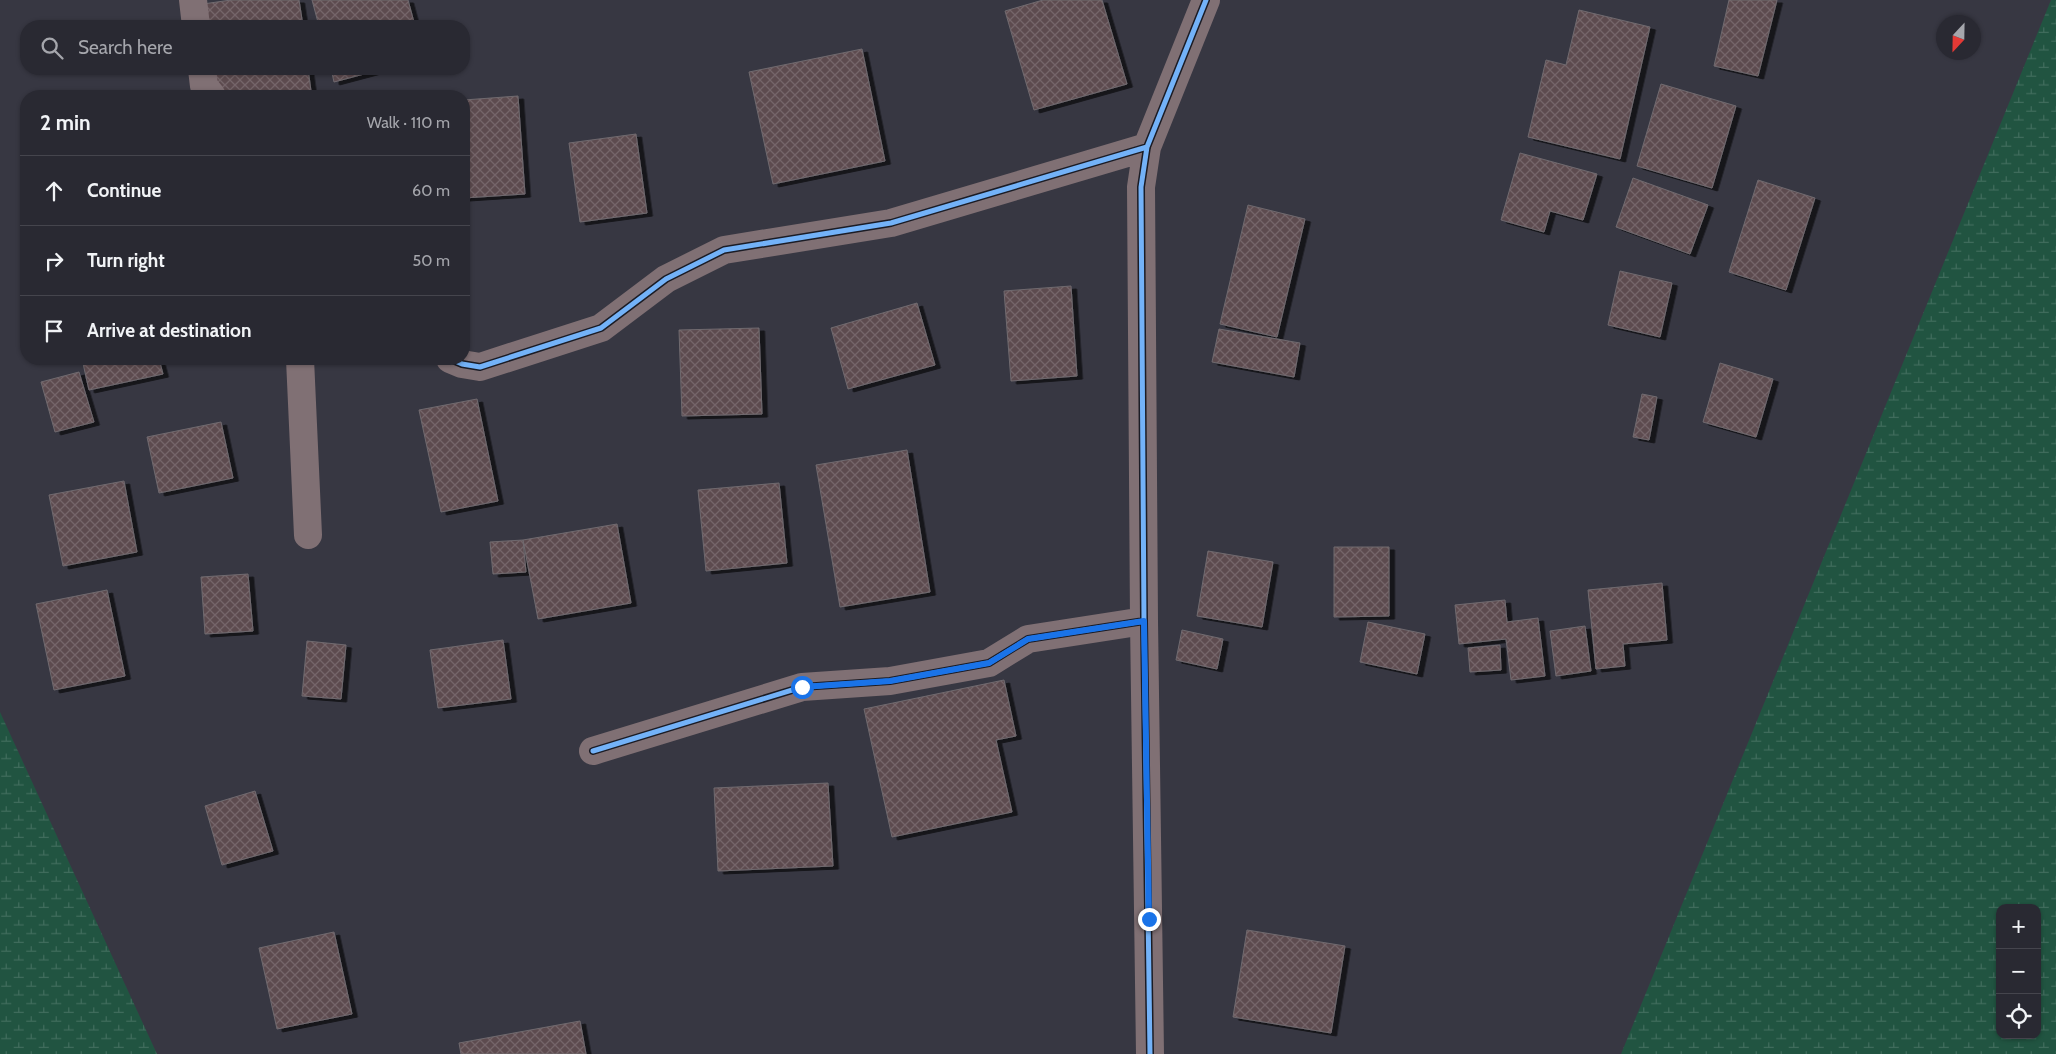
<!DOCTYPE html>
<html lang="en">
<head>
<meta charset="utf-8">
<style>
	body { margin:0; font-family:Cabin,sans-serif; background:#31313a; color:#f1f3f6 }
	.controls { position:absolute; right:15px; bottom:15px; display:grid; overflow:hidden; border-radius:10px; box-shadow:0 1px 4px #0004 }
	.controls button { width:45px; height:45px; display:grid; place-items:center; padding:0; border:0; border-bottom:1px solid #45454d; background:#292932; color:#f1f3f6; font:25px sans-serif }
	.compass { position:absolute; left:1936px; top:15px; width:45px; height:45px; border-radius:50%; background:#292932; box-shadow:0 1px 4px #0004; rotate:202deg }
	.stop { position:absolute; width:15px; height:15px; margin:-11px; border:4px solid #1a73e8; border-radius:50%; background:#fff }
	.stop.end { background:#1a73e8; border-color:#fff; box-shadow:0 1px 5px #0008 }
	.list { margin:0; padding:0; list-style:none }
	h2 { display:flex; justify-content:space-between; align-items:center; height:65px; margin:0; padding:0 20px; font-size:21px }
	h2 small { font-size:16px; font-weight:400; color:#a5a6ac }
	.list li { display:grid; grid-template-columns:32px 1fr auto; gap:15px; align-items:center; box-sizing:border-box; height:70px; padding:0 20px; border-top:1px solid #45454d }
	.list b { display:block; font-size:19px; white-space:nowrap }
	.list em { font-size:16px; font-style:normal; color:#a5a6ac }
	.icon { flex:none; width:28px; height:28px; fill:none; stroke:currentColor; stroke-width:2; stroke-linecap:round; stroke-linejoin:round }
	.map { position:relative; flex:none; width:2056px; height:1054px; overflow:hidden }
	.search { position:absolute; background:#292932; box-shadow:0 1px 4px #0004; left:20px; top:20px; width:450px; height:55px; display:flex; align-items:center; gap:12px; box-sizing:border-box; padding:0 18px; border-radius:20px; color:#a5a6ac; font-size:19px }
	.panel { position:absolute; background:#292932; box-shadow:0 1px 4px #0004; left:20px; top:90px; width:450px; height:275px; border-radius:20px }
	.map>svg:first-child { display:block }
	.wetland { fill:url(#wetland-marsh); fill-rule:evenodd }
	.building { fill:url(#building-cross-hatch); stroke:#706a6f; filter:url(#shadow) }
	.lines { fill:none; stroke-linecap:round; stroke-linejoin:round }
	.street { stroke:#807074; stroke-width:28 }
	.cycleway-casing { stroke:#1b1c25; stroke-width:8 }
	.cycleway { stroke:#73b2f8; stroke-width:5 }
	.route { stroke:#1a73e8; stroke-width:6 }
</style>
</head>
<body>
<div class="map">
<svg width="2056" height="1054" viewBox="0 0 2056 1054">
	<defs>
		<pattern id="wetland-marsh" width="20" height="14" patternUnits="userSpaceOnUse" patternTransform="scale(1.25)"><rect width="20" height="14" fill="#215441"/><path d="M1 5h8M5 5V1M11 12h8M15 12V8" fill="none" stroke="#406c5c"/></pattern>
		<pattern id="building-cross-hatch" width="8" height="8" patternUnits="userSpaceOnUse" patternTransform="scale(1.25)"><rect width="8" height="8" fill="#5d4c50"/><path d="M0 0l8 8M0 8l8-8" fill="none" stroke="#746569"/></pattern>
		<filter id="shadow"><feDropShadow dx="5.5" dy="3" stdDeviation="0" flood-color="#0009"/></filter>
	</defs>
	<rect width="100%" height="100%" fill="#373742"/>
	<path class="wetland" d="M2051,0H2056V1054H1621ZM2000,908H2037V1035H2000Z
		M0,712L157,1054H0Z"/>
	<path class="building" d="M231,0H299L303,26H206L203,4Z
		M312,0H408L415,26H319Z
		M1043,0H1102L1127,84L1034,110L1005,11Z
		M1729,0H1777L1758,76L1714,66Z
		M1579,10L1650,27L1620,159L1528,137L1546,60L1566,65Z
		M862,49L885,161L773,184L749,72Z
		M211,69H308L311,91L269,96H215Z
		M331,69H383L334,82Z
		M1661,84L1736,106L1712,188L1637,166Z
		M518,96L525,194L464,198V100Z
		M636,134L647,213L580,222L569,143Z
		M1520,153L1597,174L1583,220L1550,211L1544,232L1501,220Z
		M1633,178L1708,205L1690,254L1616,227Z
		M1758,180L1815,198L1786,290L1729,272Z
		M1248,205L1305,219L1277,337L1220,324Z
		M1620,271L1672,283L1660,337L1608,325Z
		M1071,286L1077,376L1011,381L1004,291Z
		M917,303L935,365L848,389L831,328Z
		M759,328L762,414L682,416L679,330Z
		M1219,329L1300,343L1294,377L1212,362Z
		M82,359H159L163,374L89,390Z
		M1720,363L1773,379L1756,437L1703,422Z
		M79,372L94,422L55,432L41,382Z
		M1642,394L1657,397L1649,440L1633,437Z
		M477,399L498,501L441,512L419,410Z
		M221,422L233,478L159,493L147,437Z
		M907,450L930,592L840,607L816,465Z
		M124,481L137,552L63,566L49,495Z
		M779,483L787,563L706,571L698,490Z
		M617,524L631,603L538,619L523,540Z
		M523,540L526,572L493,574L490,542Z
		M1334,547H1389V616L1334,617Z
		M1208,551L1273,562L1262,627L1197,616Z
		M248,574L253,631L205,634L201,577Z
		M1662,583L1667,640L1623,644L1625,666L1596,669L1588,590Z
		M107,590L125,676L54,690L36,604Z
		M1505,600L1507,622L1538,618L1545,676L1511,680L1506,639L1459,644L1455,605Z
		M1368,622L1425,634L1417,674L1360,662Z
		M1585,626L1591,671L1556,676L1550,631Z
		M1182,630L1223,639L1217,669L1176,660Z
		M503,640L511,699L438,708L430,650Z
		M307,641L346,645L341,699L302,696Z
		M1500,645L1501,670L1470,672L1468,648Z
		M1004,680L1016,736L996,740L1012,812L892,837L864,709Z
		M828,783L833,866L718,871L714,788Z
		M255,791L273,851L222,865L205,806Z
		M1247,930L1345,946L1331,1033L1233,1017Z
		M334,932L352,1014L277,1029L259,948Z
		M580,1021L586,1054H461L459,1043Z"/>
	<g class="lines">
		<path class="street" d="M193,0L196,26
			M202,69L204,86L212,96
			M300,359L308,535
			M450,359L462,364L480,367L601,328L666,279L724,250L891,223L1147,147
			M593,751L802,687L890,681L989,663L1028,639L1144,621
			M1150,1054L1144,621L1141,187L1147,147L1206,0"/>
		<g class="cycleway-casing">
			<path id="cycleway" d="M450,359L462,364L480,367L601,328L666,279L724,250L891,223L1147,147
				M593,751L802,687L890,681L989,663L1028,639L1144,621
				M1150,1054L1144,621L1141,187L1147,147L1206,0"/>
		</g>
		<use href="#cycleway" class="cycleway"/>
	</g>
	<g class="lines">
		<path class="route" d="M802,687L890,681L989,663L1028,639L1144,621L1149,919"/>
	</g>
</svg>
<div class="controls">
<button>+</button>
<button>−</button>
<button><svg class="icon" aria-label="locate" viewBox="0 0 24 24"><circle cx="12" cy="12" r="6"/><path d="M12 2v4M12 18v4M2 12h4M18 12h4"/></svg></button>
</div>
<svg class="compass" viewBox="-18 -18 36 36"><path d="M0-13l5 13h-10z" fill="#e53935"/><path d="M0 13l5-13h-10z" fill="#a5a6ac"/></svg>
<div class="stop" style="left:802px;top:687px"></div>
<div class="stop end" style="left:1149px;top:919px"></div>
<div class="search"><svg class="icon" aria-label="search" viewBox="0 0 24 24"><circle cx="10" cy="10" r="6"/><path d="M15 15l6 6"/></svg>Search here</div>
<section class="panel">
<h2>2 min<small>Walk · 110 m</small></h2>
<ul class="list">
<li><svg class="icon" aria-label="ahead" viewBox="0 0 24 24"><path d="M12 20V5M6 11l6-6 6 6"/></svg><div><b>Continue</b></div><em>60 m</em></li>
<li><svg class="icon" aria-label="right" viewBox="0 0 24 24"><path d="M7 20v-9h11M14 6l5 5-5 5"/></svg><div><b>Turn right</b></div><em>50 m</em></li>
<li><svg class="icon" aria-label="arrive" viewBox="0 0 24 24"><path d="M6 21V4h12l-3 4 3 4H6"/></svg><div><b>Arrive at destination</b></div></li>
</ul>
</section>
</div>
</body>
</html>
